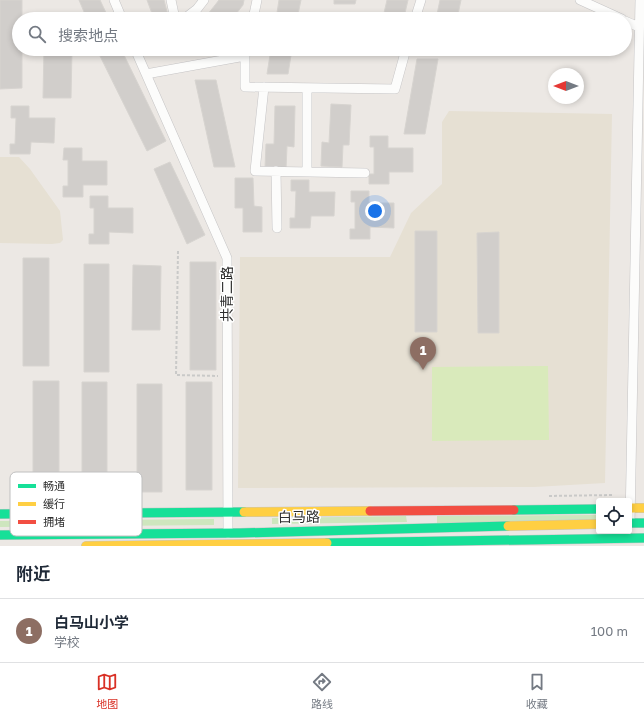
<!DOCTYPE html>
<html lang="zh">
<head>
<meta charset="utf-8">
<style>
	body { margin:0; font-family:"Golos Text","Noto Sans SC",sans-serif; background:#f6f6f7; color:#1f2937 }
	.controls { position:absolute; right:12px; bottom:12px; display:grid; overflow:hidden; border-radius:4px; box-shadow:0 2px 6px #0003 }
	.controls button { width:36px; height:36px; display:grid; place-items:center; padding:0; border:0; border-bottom:1px solid #e0e1e3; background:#fff; color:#1f2937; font:20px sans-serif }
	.compass { position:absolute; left:548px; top:68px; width:36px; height:36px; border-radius:50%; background:#fff; box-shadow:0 2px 6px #0003; rotate:270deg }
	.you { position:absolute; left:375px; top:211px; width:14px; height:14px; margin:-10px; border:3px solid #fff; border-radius:50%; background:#1a73e8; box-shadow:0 0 0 6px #1a73e833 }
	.badge { display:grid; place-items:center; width:26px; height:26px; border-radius:50%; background:#d93025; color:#fff; font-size:13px; font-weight:700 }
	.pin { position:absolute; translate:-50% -33px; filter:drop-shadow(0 1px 2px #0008) }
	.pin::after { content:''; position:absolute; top:21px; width:14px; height:12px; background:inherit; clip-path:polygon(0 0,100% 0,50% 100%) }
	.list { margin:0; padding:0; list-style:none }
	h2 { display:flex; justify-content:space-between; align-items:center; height:52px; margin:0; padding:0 16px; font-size:17px }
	h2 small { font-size:13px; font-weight:400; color:#747a83 }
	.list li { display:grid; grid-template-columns:26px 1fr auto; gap:12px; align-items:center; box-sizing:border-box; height:64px; padding:0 16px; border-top:1px solid #e0e1e3 }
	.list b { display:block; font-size:15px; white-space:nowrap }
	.list p { margin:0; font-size:13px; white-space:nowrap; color:#747a83 }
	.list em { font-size:13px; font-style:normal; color:#747a83 }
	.icon { flex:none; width:22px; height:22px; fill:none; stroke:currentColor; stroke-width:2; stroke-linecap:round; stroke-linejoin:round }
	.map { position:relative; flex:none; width:644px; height:546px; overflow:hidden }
	.search { position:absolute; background:#fff; box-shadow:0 2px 6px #0003; left:12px; right:12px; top:12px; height:44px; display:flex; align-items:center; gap:10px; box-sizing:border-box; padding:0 14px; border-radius:22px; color:#747a83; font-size:15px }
	.sheet { height:116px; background:#fff }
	nav { display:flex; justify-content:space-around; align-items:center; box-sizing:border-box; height:56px; border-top:1px solid #e0e1e3; background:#fff; font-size:11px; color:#747a83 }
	nav a { display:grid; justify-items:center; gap:2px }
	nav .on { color:#d93025 }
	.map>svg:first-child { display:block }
	.education { fill:#e6e0d3 }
	.green { fill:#cee6be }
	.pitch { fill:#d9eabb }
	.building { fill:#d1cecb; stroke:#d7d4d0 }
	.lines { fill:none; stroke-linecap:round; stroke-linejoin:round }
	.street-casing { stroke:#c5c4c5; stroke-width:10 }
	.fast-casing { stroke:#c5c4c5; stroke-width:10 }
	.slow-casing { stroke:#c5c4c5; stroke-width:10 }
	.jam-casing { stroke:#c5c4c5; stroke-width:10 }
	.path { stroke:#c9c9c8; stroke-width:2; stroke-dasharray:3 2; stroke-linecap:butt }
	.street { stroke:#fcfcfb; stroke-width:9 }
	.fast { stroke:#16e098; stroke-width:9 }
	.slow { stroke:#ffcf43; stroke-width:9 }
	.jam { stroke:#f24e42; stroke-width:9 }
	.labels { text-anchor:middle; stroke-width:3; stroke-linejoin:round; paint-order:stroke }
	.street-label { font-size:14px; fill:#2e2e2e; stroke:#fff }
	.key { fill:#fff; stroke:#c0c0c0; stroke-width:1 }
	.key-label { font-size:11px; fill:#2e2e2e }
</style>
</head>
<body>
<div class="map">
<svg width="644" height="546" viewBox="0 0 644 546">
	<rect width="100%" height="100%" fill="#ece8e4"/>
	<path class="education" d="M449,111L612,114L605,483L534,487L238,488L240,257H390L411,213L442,184V122Z
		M0,157H19L30,169L60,211L63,240L60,243L52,244L0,243Z"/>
	<path class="green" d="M599,515V521L437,523V516Z
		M406,516L407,522L272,524V518Z
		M214,519V525L0,527V521Z"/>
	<path class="pitch" d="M548,366L549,440L432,441V367Z"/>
	<path class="building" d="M0,0H22V19H19V49H22V88L0,89Z
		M79,0H100L109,19H87Z
		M147,0H164L169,19H154Z
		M219,0H244L243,5L232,19H204Z
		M279,0H301L297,19H276Z
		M334,0H356L355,4H334Z
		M387,0H408L405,13H384Z
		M440,0H461L457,19H436Z
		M44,49H72L71,98H43Z
		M104,49H121L166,141L147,151L98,52Z
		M271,49H292L288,74H267Z
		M417,59H438L425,134H404Z
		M195,80H216L235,167H214Z
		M331,104L351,105L349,145H343L342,167L321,166L322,142L329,143Z
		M11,106H29V118H55L54,143L31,142L30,154H10V144H15L16,118H11Z
		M275,106H295L294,147L287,146L286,169L265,168L266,144H274Z
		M370,136H388V148H413V172H389V184H369V174H374V147H370Z
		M64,148H82V161H107V185H83V197H63V186H68V160H63Z
		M170,162L205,235L187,244L154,169Z
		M235,178H253L254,206L262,207V232H243V208H235Z
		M291,180H309V192H335L334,216H311L310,228H290V218H295L296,191H291Z
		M351,191H369V203H394V228L370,227V239H350V229H355V202H351Z
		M90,196H108V208H133V233L109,232V244H89V234H94V208H90Z
		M415,231H437V332H415Z
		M499,232V333H478L477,233Z
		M23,258H49V366H23Z
		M190,262H216V370H190Z
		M84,264H109V372H84Z
		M133,265L161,266L160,330H132Z
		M33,381H59V489H33Z
		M82,382H107V490H82Z
		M186,382H212V490H186Z
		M137,384H162V492H137Z"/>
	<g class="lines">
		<g class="street-casing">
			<path id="street" d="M114,0L122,19
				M171,0L175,19
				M580,0L622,19
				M184,19L197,9L204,0
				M253,19L257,0
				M415,19L421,0
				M625,21L639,27
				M135,49L227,258L228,533
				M245,56V87L395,89L406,49
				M146,74L245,56L247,49
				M264,87L255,171L365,173
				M307,88V172
				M276,171L277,228
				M630,523L640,0"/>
		</g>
		<g class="fast-casing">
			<path id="fast" d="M514,510L599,509
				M0,514L244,512
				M629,523H644
				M0,535L240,533L508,526
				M327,543L644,538"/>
		</g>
		<g class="slow-casing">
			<path id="slow" d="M629,508H644
				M244,512L370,511
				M508,526L599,524
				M86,546L327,543"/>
		</g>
		<g class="jam-casing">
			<path id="jam" d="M370,511L514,510"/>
		</g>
		<path class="path" d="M178,251L176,375L218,376
			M549,496L612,495"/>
		<use href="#street" class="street"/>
		<use href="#fast" class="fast"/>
		<use href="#slow" class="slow"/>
		<use href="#jam" class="jam"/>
	</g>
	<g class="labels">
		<g class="street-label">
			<text transform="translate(227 294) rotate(-90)" y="5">共青二路</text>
			<text transform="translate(299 517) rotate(-1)" y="5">白马路</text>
		</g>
	</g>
	<rect x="10" y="472" width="132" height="64" rx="6" class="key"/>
	<rect x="18" y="484" width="18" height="4" fill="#16e098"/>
	<rect x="18" y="502" width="18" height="4" fill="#ffcf43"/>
	<rect x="18" y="520" width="18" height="4" fill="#f24e42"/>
	<g class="key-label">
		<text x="43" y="490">畅通</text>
		<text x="43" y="508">缓行</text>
		<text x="43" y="526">拥堵</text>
	</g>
</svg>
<div class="controls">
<button><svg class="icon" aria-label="locate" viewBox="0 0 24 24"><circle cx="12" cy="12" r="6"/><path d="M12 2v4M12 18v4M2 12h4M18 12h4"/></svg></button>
</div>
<svg class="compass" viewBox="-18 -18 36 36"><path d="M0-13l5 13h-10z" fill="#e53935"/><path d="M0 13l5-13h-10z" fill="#747a83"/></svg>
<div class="you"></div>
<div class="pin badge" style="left:423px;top:370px;background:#8d6e63">1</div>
<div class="search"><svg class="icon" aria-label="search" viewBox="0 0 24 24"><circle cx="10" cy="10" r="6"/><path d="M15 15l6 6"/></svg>搜索地点</div>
</div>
<section class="sheet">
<h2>附近<small></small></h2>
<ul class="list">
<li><span class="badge" style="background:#8d6e63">1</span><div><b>白马山小学</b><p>学校</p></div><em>100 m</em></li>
</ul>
</section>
<nav>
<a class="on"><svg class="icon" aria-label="map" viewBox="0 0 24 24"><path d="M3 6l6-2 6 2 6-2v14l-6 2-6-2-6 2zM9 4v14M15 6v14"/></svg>地图</a>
<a><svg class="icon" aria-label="directions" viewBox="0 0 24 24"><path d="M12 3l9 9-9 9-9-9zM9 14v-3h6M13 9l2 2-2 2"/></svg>路线</a>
<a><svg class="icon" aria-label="saved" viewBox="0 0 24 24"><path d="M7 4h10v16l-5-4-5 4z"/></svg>收藏</a>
</nav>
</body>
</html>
